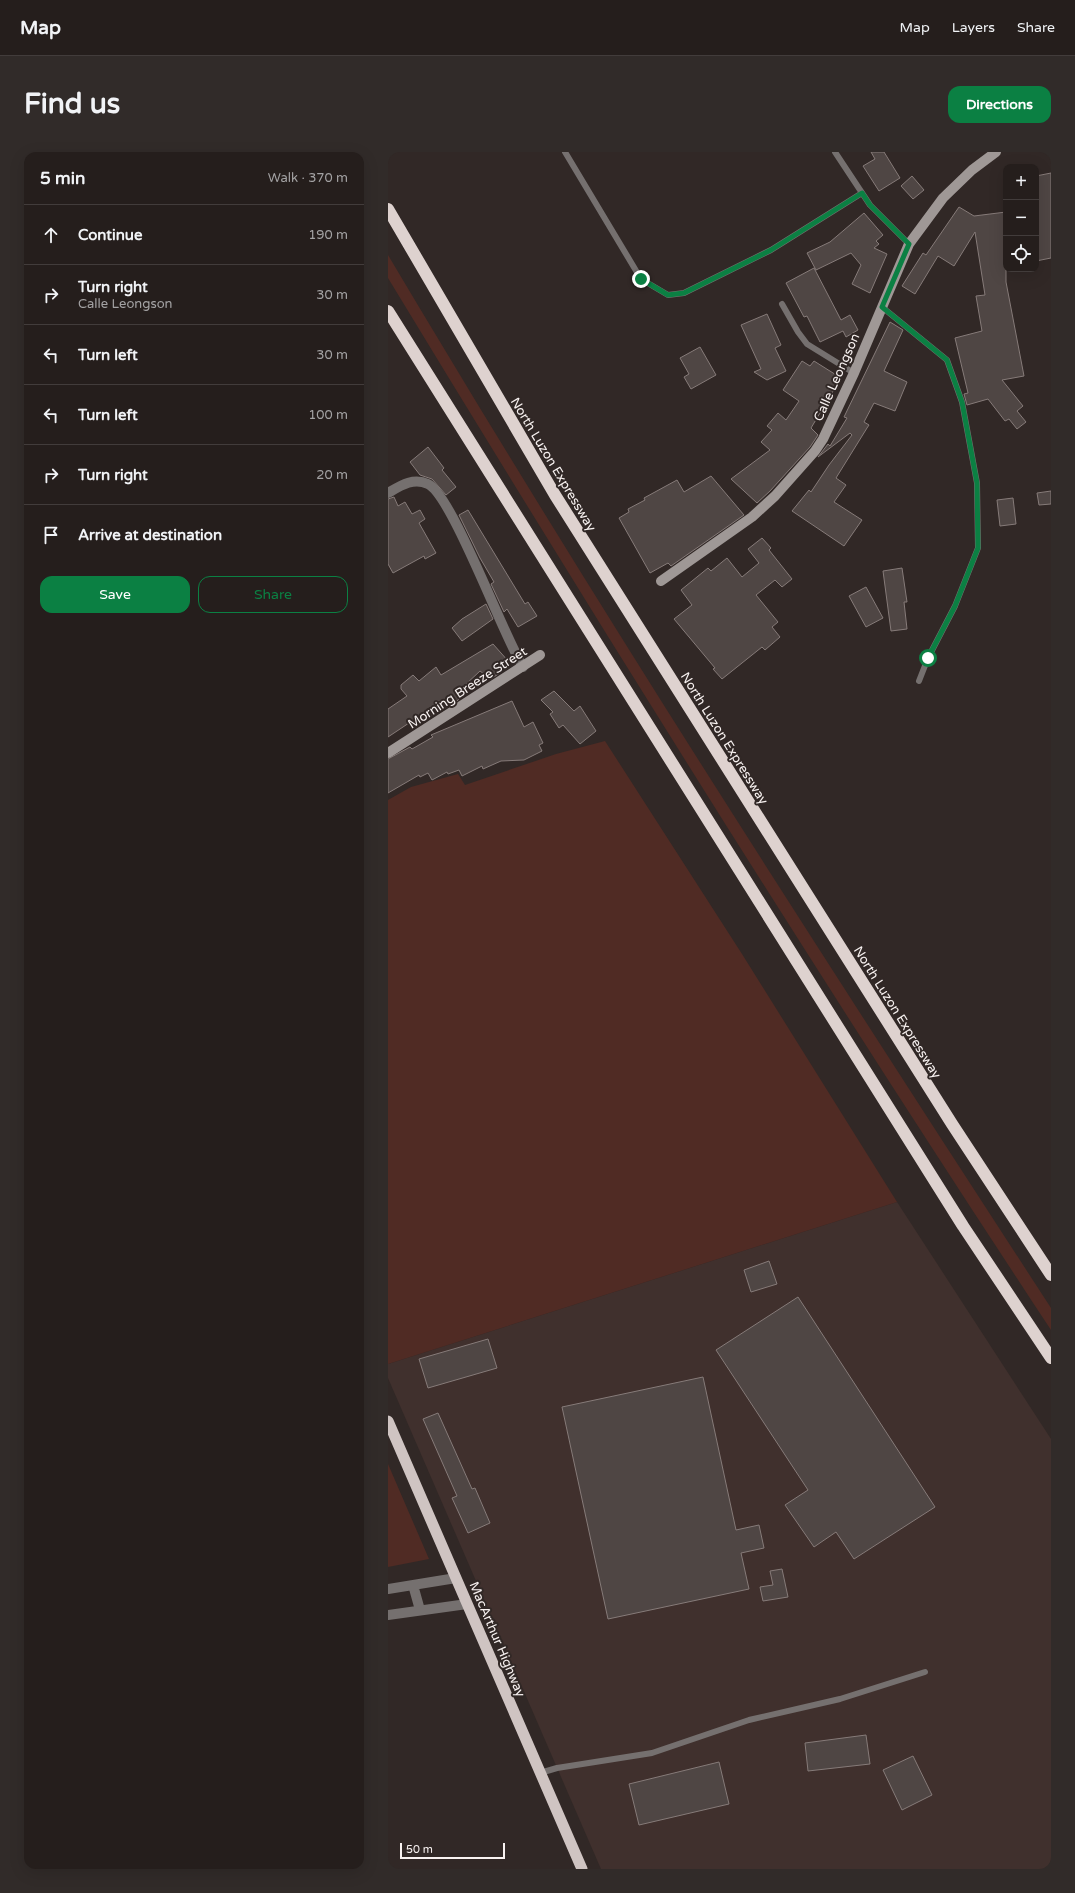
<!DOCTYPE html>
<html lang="en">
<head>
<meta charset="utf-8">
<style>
	body { margin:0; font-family:"Varela Round",sans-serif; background:#312b29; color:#f1f3f6 }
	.controls { position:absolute; right:12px; top:12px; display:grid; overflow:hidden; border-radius:8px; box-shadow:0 4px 16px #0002 }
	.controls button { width:36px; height:36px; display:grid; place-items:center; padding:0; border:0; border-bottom:1px solid #423c3b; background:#251e1c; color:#f1f3f6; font:20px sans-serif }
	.scale { position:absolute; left:12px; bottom:10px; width:105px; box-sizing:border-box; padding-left:4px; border:2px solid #f8f2f1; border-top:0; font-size:11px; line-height:14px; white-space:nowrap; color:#f8f2f1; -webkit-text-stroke:3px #312826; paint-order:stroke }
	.stop { position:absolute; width:12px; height:12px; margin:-9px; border:3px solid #0b8043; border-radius:50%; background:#fff }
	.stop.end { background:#0b8043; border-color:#fff; box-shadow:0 1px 4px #0008 }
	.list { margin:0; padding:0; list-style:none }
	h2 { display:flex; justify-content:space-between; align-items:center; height:52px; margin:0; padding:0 16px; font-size:17px }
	h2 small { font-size:13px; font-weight:400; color:#a3a2a3 }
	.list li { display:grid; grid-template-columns:26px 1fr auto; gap:12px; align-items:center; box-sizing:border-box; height:60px; padding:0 16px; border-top:1px solid #423c3b }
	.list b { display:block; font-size:15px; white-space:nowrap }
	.list p { margin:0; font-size:13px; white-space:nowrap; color:#a3a2a3 }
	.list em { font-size:13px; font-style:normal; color:#a3a2a3 }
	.actions { display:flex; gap:8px; padding:12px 16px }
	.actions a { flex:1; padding:9px 0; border:1px solid #0b8043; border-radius:12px; text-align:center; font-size:14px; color:#0b8043 }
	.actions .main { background:#0b8043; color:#fff }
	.icon { flex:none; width:22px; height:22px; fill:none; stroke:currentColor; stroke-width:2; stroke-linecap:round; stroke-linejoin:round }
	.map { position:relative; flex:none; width:663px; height:1717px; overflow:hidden; border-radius:12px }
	header { display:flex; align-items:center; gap:24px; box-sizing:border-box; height:56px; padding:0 20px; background:#251e1c; border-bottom:1px solid #423c3b }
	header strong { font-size:19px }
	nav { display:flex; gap:22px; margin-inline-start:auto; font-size:14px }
	.intro { display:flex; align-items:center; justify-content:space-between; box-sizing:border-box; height:96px; padding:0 24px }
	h1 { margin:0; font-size:28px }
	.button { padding:10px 18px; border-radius:12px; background:#0b8043; color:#fff; font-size:14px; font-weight:700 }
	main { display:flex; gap:24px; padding:0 24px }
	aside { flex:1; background:#251e1c; border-radius:12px; box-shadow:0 4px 16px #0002 }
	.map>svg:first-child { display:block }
	.built { fill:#40302d }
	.green { fill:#502b24 }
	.building { fill:#4f4644; stroke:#867b79 }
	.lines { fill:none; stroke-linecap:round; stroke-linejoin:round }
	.service { stroke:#75706f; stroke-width:6 }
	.minor { stroke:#75706f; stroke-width:10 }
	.secondary { stroke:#9f9896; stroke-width:10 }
	.trunk { stroke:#cfc4c2; stroke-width:11 }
	.motorway { stroke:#ded2cf; stroke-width:12 }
	.route { stroke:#0b8043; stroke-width:5 }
	.labels { text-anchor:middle; stroke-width:4; stroke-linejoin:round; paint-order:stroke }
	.street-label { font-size:13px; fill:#f8f2f1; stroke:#312826 }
</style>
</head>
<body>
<header>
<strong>Map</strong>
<nav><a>Map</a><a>Layers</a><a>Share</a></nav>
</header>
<div class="intro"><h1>Find us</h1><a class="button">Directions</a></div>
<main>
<aside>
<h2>5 min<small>Walk · 370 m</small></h2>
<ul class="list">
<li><svg class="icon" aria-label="ahead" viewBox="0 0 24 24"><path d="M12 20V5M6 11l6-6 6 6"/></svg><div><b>Continue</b></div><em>190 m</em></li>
<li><svg class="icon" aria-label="right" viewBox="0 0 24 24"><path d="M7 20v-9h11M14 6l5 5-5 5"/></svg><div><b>Turn right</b><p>Calle Leongson</p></div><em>30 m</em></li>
<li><svg class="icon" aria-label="left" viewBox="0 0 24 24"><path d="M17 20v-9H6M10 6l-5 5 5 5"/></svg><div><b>Turn left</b></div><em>30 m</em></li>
<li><svg class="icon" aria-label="left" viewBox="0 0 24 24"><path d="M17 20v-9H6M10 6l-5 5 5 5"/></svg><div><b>Turn left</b></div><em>100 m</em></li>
<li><svg class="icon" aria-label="right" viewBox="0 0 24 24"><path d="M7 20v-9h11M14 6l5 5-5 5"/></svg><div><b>Turn right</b></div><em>20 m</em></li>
<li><svg class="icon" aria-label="arrive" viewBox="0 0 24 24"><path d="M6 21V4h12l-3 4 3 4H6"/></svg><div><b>Arrive at destination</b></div></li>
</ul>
<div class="actions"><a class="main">Save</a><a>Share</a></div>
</aside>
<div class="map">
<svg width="663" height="1717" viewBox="0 0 663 1717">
	<rect width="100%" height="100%" fill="#312826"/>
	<path class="built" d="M509,1050L663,1287V1717H213L0,1226V1212Z"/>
	<path class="green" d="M0,103C212,460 437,808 663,1156V1178C435,832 215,480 0,126Z
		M217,589L354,802L509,1050L0,1212V648L23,635L70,622L77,633L168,602Z
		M0,1312L41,1407L0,1415Z"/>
	<path class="building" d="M483,0H496L512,26L491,39L475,14L487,7Z
		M663,21V106L648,109V24Z
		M524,24L536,38L525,47L513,34Z
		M571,55L586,64L618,60V130L636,224L614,228L635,254L629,259L638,270L629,277L621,267L617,269L600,247L579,253L576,242L580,241L567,186L594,179L588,144L597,143L587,80L566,114L550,104L527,142L514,134L535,101L538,103Z
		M476,61L495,83L488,89L491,92L486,96L499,102L482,141L464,132L473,113L463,101L428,118L419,101L442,90Z
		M426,116L453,168L462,163L470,178L458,185L455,179L432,190L419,164L416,165L398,131Z
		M379,162L393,193L387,196L398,219L379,228L366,220L373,217L353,173Z
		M502,170L515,178L496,219L519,230L507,259L486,251L476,270L481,273L479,276L448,326L458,333L446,350L474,368L456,394L404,359L421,338L423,340L441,313L464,283L462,281L430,305L440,292L442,294L459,266L456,265Z
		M312,195L328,223L303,237L296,225L301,222L292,206Z
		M414,209L422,214L426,209L453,226L423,276L430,283L422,295L382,339L369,351L343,327L382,298L373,290L384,278L379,274L390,261L398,268L411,249L395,238Z
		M40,295L56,316L54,318L68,335L58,343L44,327L32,323L22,310Z
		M323,324L356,363L283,414L280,411L262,421L231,366L241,360L240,357L257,348L256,346L289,328L296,340Z
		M663,339V352L651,353L649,341Z
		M6,345L10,354L17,350L24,362L32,358L37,367L31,371L48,401L37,407L36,404L5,421L0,412V347Z
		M625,346L628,372L612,374L609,348Z
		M80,358L137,452L140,450L149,464L130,475L119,457L116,460L103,432L106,430L92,406L71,363Z
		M374,386L383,396L381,398L404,427L394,435L387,428L368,443L390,470L384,475L392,485L377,498L374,495L334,527L325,517L327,516L286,467L304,453L293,438L320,416L323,419L339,406L354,425L371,411L360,397Z
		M514,416L519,450H516L519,477L503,479L495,419Z
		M478,435L495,466L478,475L461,444Z
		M98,452L105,467L74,489L64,476L74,467Z
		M105,492L121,510L111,519L113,520L103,527L92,519L76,534L80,538L68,550L33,569L30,565L0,585V557L19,544L13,537V533L25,523L31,529L48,515L53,523Z
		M166,539L186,559L192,554L208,579L192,592L175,573L171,576L162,562L165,560L153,548Z
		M124,549L136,575L145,570L155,591L151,593L154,599L136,608L113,609L95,617L94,614L74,624L71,618L60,622L59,620L44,628L40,621L32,625L31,623L0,641V607L22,595L24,597L45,585L43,583Z
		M381,1109L389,1132L363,1140L356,1118Z
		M410,1145L547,1355L466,1407L448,1380L426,1395L397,1353L420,1338L328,1198Z
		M100,1187L109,1216L40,1236L31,1207Z
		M315,1225L348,1378L371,1373L376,1396L353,1401L361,1437L220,1467L174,1255Z
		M50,1261L84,1337L87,1336L102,1371L80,1381L64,1346L69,1344L35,1267Z
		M394,1417L400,1445L375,1449L372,1435L385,1433L382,1419Z
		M478,1583L482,1612L420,1619L417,1591Z
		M525,1604L544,1643L514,1658L495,1618Z
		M331,1610L341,1652L251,1673L241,1632Z"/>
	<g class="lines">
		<path class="service" d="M177,0L253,127L280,143L296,141L383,98L474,41
			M447,0L482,53L521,92
			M394,152L410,180L419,192L466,221
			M494,155L559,208L574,250L589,331L590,396L567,454L540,506L531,529
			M152,1621L169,1616L264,1601L361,1568L452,1547L537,1520"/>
		<path class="minor" d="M0,341C12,334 25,325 40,332C64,343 115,483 135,515
			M25,1433L32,1458
			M0,1437L68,1426
			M0,1463L79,1452"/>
		<path class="secondary" d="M273,429L364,365L387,344L427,299L435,287L466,221L521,92L555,46L584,18L608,0
			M0,601L152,503"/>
		<path class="trunk" d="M0,1269L194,1717"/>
		<path class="motorway" d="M0,57L167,343L564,972L663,1123
			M0,159L575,1074L663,1206"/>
	</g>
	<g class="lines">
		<path class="route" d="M253,127L280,143L296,141L383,98L474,41L482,53L521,92L494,155L559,208L574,250L589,331L590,396L567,454L540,506"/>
	</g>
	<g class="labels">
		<g class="street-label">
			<text transform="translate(448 225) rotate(-66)" y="5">Calle Leongson</text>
			<text transform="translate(166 312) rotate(59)" y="5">North Luzon Expressway</text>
			<text transform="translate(79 535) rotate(-33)" y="5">Morning Breeze Street</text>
			<text transform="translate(337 586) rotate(58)" y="5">North Luzon Expressway</text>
			<text transform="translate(510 860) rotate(58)" y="5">North Luzon Expressway</text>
			<text transform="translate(110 1487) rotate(67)" y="5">MacArthur Highway</text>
		</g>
	</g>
</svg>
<div class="controls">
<button>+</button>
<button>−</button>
<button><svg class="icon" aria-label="locate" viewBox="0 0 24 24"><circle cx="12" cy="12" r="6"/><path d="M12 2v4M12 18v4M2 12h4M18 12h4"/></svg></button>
</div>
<div class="scale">50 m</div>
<div class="stop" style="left:540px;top:506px"></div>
<div class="stop end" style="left:253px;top:127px"></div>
</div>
</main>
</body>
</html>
